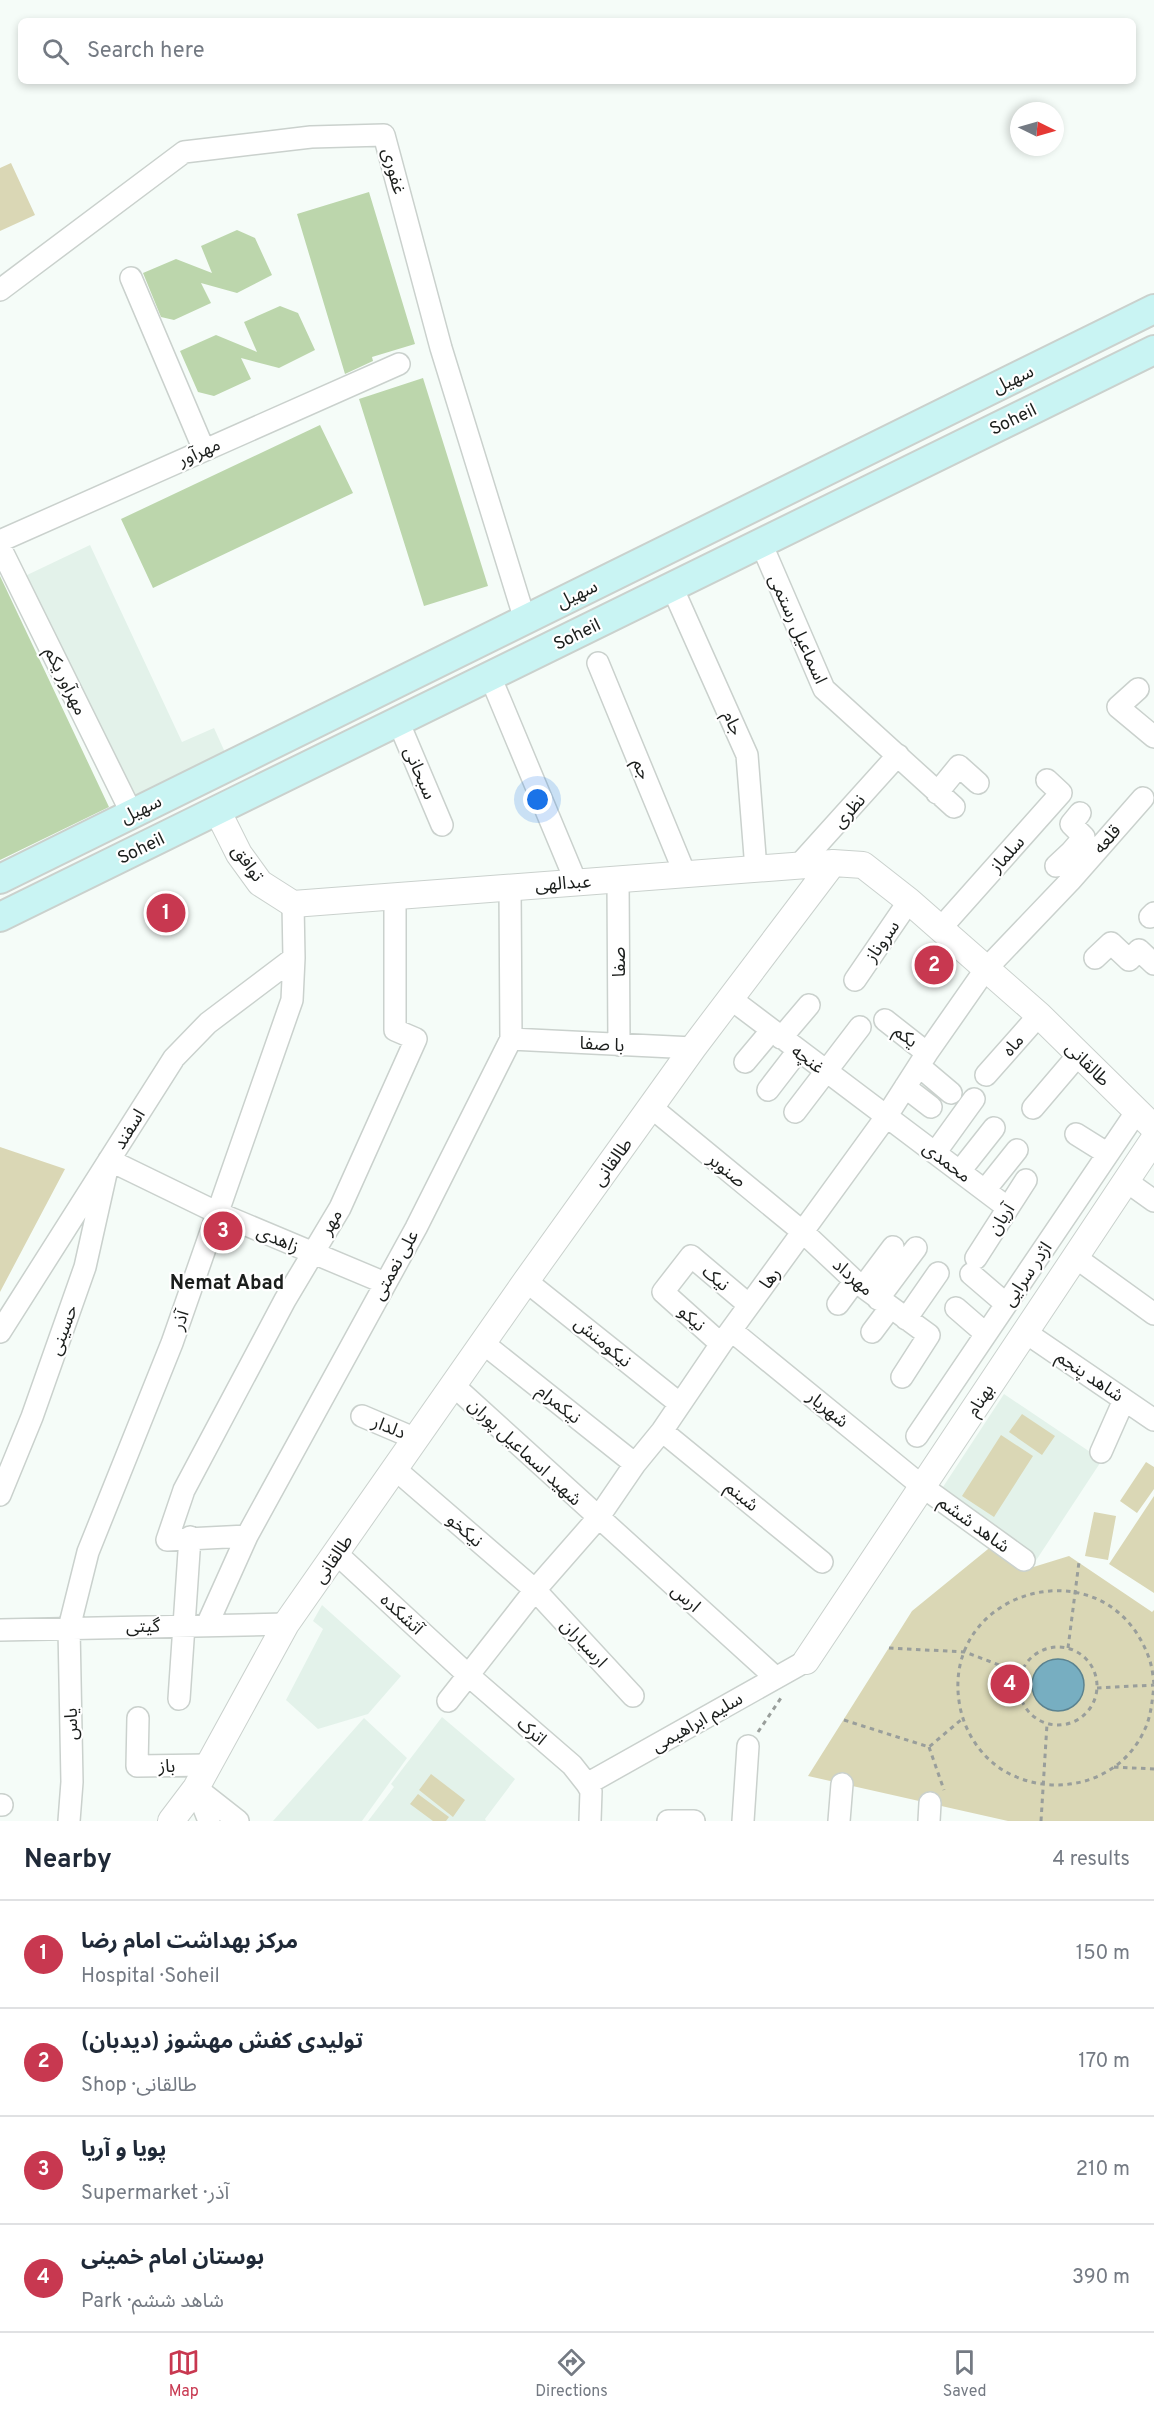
<!DOCTYPE html>
<html lang="en">
<head>
<meta charset="utf-8">
<style>
	body { margin:0; font-family:Overpass,"Noto Sans Arabic",sans-serif; background:#f2f2f3; color:#1f2937 }
	.compass { position:absolute; left:1010px; top:102px; width:54px; height:54px; border-radius:50%; background:#fff; box-shadow:0 3px 9px #0003; rotate:95deg }
	.you { position:absolute; left:538px; top:800px; width:21px; height:21px; margin:-15px; border:4px solid #fff; border-radius:50%; background:#1a73e8; box-shadow:0 0 0 9px #1a73e833 }
	.badge { display:grid; place-items:center; width:39px; height:39px; border-radius:50%; background:#c83850; color:#fff; font-size:20px; font-weight:700 }
	.pin { position:absolute; translate:-50% -50%; border:3px solid #fff; box-shadow:0 2px 6px #0006 }
	.list { margin:0; padding:0; list-style:none }
	h2 { display:flex; justify-content:space-between; align-items:center; height:78px; margin:0; padding:0 24px; font-size:26px }
	h2 small { font-size:20px; font-weight:400; color:#747a83 }
	.list li { display:grid; grid-template-columns:39px 1fr auto; gap:18px; align-items:center; box-sizing:border-box; height:108px; padding:0 24px; border-top:2px solid #e0e1e3 }
	.list b { display:block; font-size:22px; white-space:nowrap }
	.list p { margin:0; font-size:20px; white-space:nowrap; color:#747a83 }
	.list em { font-size:20px; font-style:normal; color:#747a83 }
	.icon { flex:none; width:33px; height:33px; fill:none; stroke:currentColor; stroke-width:2; stroke-linecap:round; stroke-linejoin:round }
	.map { position:relative; flex:none; width:1154px; height:1821px; overflow:hidden }
	.search { position:absolute; background:#fff; box-shadow:0 3px 9px #0003; left:18px; right:18px; top:18px; height:66px; display:flex; align-items:center; gap:15px; box-sizing:border-box; padding:0 21px; border-radius:9px; color:#747a83; font-size:22px }
	.sheet { height:510px; background:#fff }
	nav { display:flex; justify-content:space-around; align-items:center; box-sizing:border-box; height:84px; border-top:2px solid #e0e1e3; background:#fff; font-size:16px; color:#747a83 }
	nav a { display:grid; justify-items:center; gap:3px }
	nav .on { color:#c83850 }
	.map>svg:first-child { display:block }
	.built { fill:#e3f2ea }
	.green { fill:#dad7b5 }
	.water { fill:#77aec1; stroke:#5b8390; stroke-width:1.5 }
	.building { fill:#bcd6ac }
	.lines { fill:none; stroke-linecap:round; stroke-linejoin:round }
	.minor-casing { stroke:#cad1cd; stroke-width:24 }
	.tertiary-casing { stroke:#cad1cd; stroke-width:28 }
	.secondary-casing { stroke:#cad1cd; stroke-width:32 }
	.path { stroke:#999e9b; stroke-width:3; stroke-dasharray:4.5 4.5; stroke-linecap:butt }
	.minor { stroke:#fff; stroke-width:21 }
	.tertiary { stroke:#fff; stroke-width:26 }
	.secondary { stroke:#c9f4f3; stroke-width:28 }
	.labels { text-anchor:middle; stroke-width:4.5; stroke-linejoin:round; paint-order:stroke }
	.street-label { font-size:18px; fill:#1b1e1c; stroke:#fff }
	.neighbourhood-label { font-size:20px; font-weight:bold; fill:#1b1e1c; stroke:#fff }
</style>
</head>
<body>
<div class="map">
<svg width="1154" height="1821" viewBox="0 0 1154 1821">
	<rect width="100%" height="100%" fill="#f5fcf8"/>
	<path class="built" d="M90,545L182,742L214,728L228,759L131,805L25,576Z
		M1004,1394L1102,1460L1035,1562L942,1504L941,1490Z
		M322,1605L401,1676L368,1714L318,1729L286,1700L323,1629L313,1621Z
		M442,1717L515,1779L485,1819L486,1821H368L394,1787L391,1784Z
		M364,1718L407,1758L362,1821H273Z"/>
	<path class="green" d="M11,163L35,215L0,231V168Z
		M0,1147L65,1169L0,1292Z
		M1022,1414L1055,1436L1042,1455L1009,1432Z
		M1001,1435L1033,1456L994,1517L962,1496Z
		M1146,1462L1154,1467V1489L1137,1513L1120,1501Z
		M1154,1496V1593L1109,1564Z
		M1094,1512L1116,1516L1108,1560L1085,1556Z
		M993,1545L1027,1569L1069,1556L1152,1612L1154,1610V1821H1008L808,1776L912,1611Z
		M431,1774L465,1800L453,1817L419,1790Z
		M418,1794L449,1817L446,1821H433L410,1804Z"/>
	<path class="water" d="M1032 1685a26 26 0 1 1 52 0a26 26 0 1 1-52 0Z"/>
	<path class="building" d="M369,192L415,344L372,357L373,361L345,374L297,214Z
		M237,230L255,238L272,275L237,293L201,283L211,303L174,320L161,317L143,273L176,259L212,273L201,246Z
		M280,306L298,313L315,350L279,368L241,358L251,379L214,396L198,392L180,351L216,335L257,352L244,322Z
		M423,378L488,586L424,606L359,399Z
		M320,425L353,493L153,588L121,519Z
		M0,576L109,807L0,860Z"/>
	<g class="lines">
		<g class="minor-casing">
			<path id="minor" d="M131,278L204,450
				M0,290L184,152L311,137L384,135L441,348L525,620
				M0,541L399,364
				M761,543L824,689L954,807
				M0,547L132,814
				M672,587L747,755L756,869
				M598,663L685,874
				M490,676L576,882
				M1138,689L1118,707L1154,737
				M398,721L442,825
				M937,793L959,766L978,783
				M1080,813L1071,824L1084,837L1071,852L1086,863
				M798,866L898,755
				M1056,866L1071,852
				M618,879L619,1045
				M1150,917L1154,913
				M940,929L1061,793L1047,780
				M1095,958L1111,943L1129,960L1139,950L1154,964
				M855,980L909,901
				M731,999L1008,1208
				M885,1020L927,1053
				M781,1038L809,1005
				M511,1039L693,1048
				M745,1062L771,1031
				M919,1066L951,1093
				M986,1075L1039,1015
				M905,1087L931,1107
				M768,1090L798,1051
				M651,1107L804,1233L855,1281L929,1335L902,1377
				M1033,1108L1079,1054
				M795,1112L860,1027
				M1076,1134L1108,1154
				M935,1153L974,1099
				M960,1171L994,1128
				M1126,1181L1154,1201
				M985,1190L1017,1150
				M1075,1257L1154,1314
				M976,1258L1026,1180
				M971,1274L1006,1304
				M526,1281L680,1404
				M863,1287L893,1247
				M878,1299L916,1248
				M838,1304L855,1281
				M956,1308L986,1334
				M906,1319L938,1273
				M732,1331L923,1487L1024,1560
				M0,1332L174,1058L208,1023L294,958
				M872,1332L890,1308
				M1025,1332L1154,1420
				M483,1343L635,1464
				M721,1344L663,1292L691,1256L749,1305
				M453,1385L775,1677
				M362,1416L416,1439
				M662,1431L822,1562
				M917,1436L1137,1111
				M1101,1452L1124,1400
				M395,1469L535,1590L633,1696
				M0,1495L32,1417L85,1267L109,1160L218,1213L385,1283
				M247,1536L167,1540L184,1490L285,1300L340,1208L416,1039L395,1030V896
				M337,1554L468,1675L572,1765L587,1784L591,1791L590,1821
				M207,1625L247,1536L416,1228L511,1039L510,887
				M0,1630L286,1624
				M179,1699L190,1537
				M448,1701L535,1590L598,1518L635,1464L662,1431L721,1344L886,1117L927,1053L985,970L1070,881L1143,798
				M138,1718L137,1766L208,1765
				M587,1784L806,1661
				M196,1788L238,1821
				M196,1788L209,1821
				M0,1805H2
				M69,1821L72,1782L69,1628L88,1552L172,1343L292,1000L294,958L293,904
				M668,1821H694
				M743,1821L748,1746
				M839,1821L842,1784
				M929,1821L930,1803"/>
		</g>
		<g class="tertiary-casing">
			<path id="tertiary" d="M217,810L239,854L260,883L293,904L833,863L863,865L909,901L1039,1015L1154,1128
				M806,1661L1154,1139
				M171,1821L196,1788L286,1624L526,1281L693,1048L833,863"/>
		</g>
		<g class="secondary-casing">
			<path id="secondary" d="M0,879L1154,309
				M0,917L1154,350"/>
		</g>
		<path class="path" d="M1019 1686a39 39 0 1 1 78 0a39 39 0 1 1-78 0Z
			M889,1648L965,1652L1020,1673
			M1068,1648L1079,1562
			M1154,1684C1153,1676 1152,1666 1149,1658C1107,1541 937,1589 960,1707C965,1732 980,1755 1001,1769C1050,1800 1119,1785 1144,1731C1151,1717 1152,1702 1154,1686
			M1097,1688L1154,1685
			M844,1720L929,1747L962,1719
			M758,1732L781,1698
			M929,1747L944,1790
			M1114,1767L1154,1769
			M1041,1821L1047,1724"/>
		<use href="#minor" class="minor"/>
		<use href="#tertiary" class="tertiary"/>
		<use href="#secondary" class="secondary"/>
	</g>
	<g class="labels">
		<g class="street-label">
			<text transform="translate(394 171) rotate(75)" y="6">غفوری</text>
			<text transform="translate(1013 379) rotate(-26)" y="6">سهیل</text>
			<text transform="translate(1013 419) rotate(-26)" y="6">Soheil</text>
			<text transform="translate(199 452) rotate(-24)" y="6">مهرآور</text>
			<text transform="translate(577 594) rotate(-26)" y="6">سهیل</text>
			<text transform="translate(798 629) rotate(66)" y="6">اسماعیل رستمی</text>
			<text transform="translate(577 634) rotate(-26)" y="6">Soheil</text>
			<text transform="translate(66 681) rotate(64)" y="6">مهرآور یکم</text>
			<text transform="translate(733 723) rotate(66)" y="6">جام</text>
			<text transform="translate(642 769) rotate(68)" y="6">جم</text>
			<text transform="translate(420 773) rotate(67)" y="6">سبحانی</text>
			<text transform="translate(141 809) rotate(-26)" y="6">سهیل</text>
			<text transform="translate(849 811) rotate(-48)" y="6">نظری</text>
			<text transform="translate(1107 839) rotate(-49)" y="6">قلعه</text>
			<text transform="translate(141 848) rotate(-26)" y="6">Soheil</text>
			<text transform="translate(1007 854) rotate(-48)" y="6">سلماز</text>
			<text transform="translate(248 863) rotate(54)" y="6">توافق</text>
			<text transform="translate(563 883) rotate(-4)" y="6">عبدالهی</text>
			<text transform="translate(882 941) rotate(-55)" y="6">سروناز</text>
			<text transform="translate(619 962) rotate(-90)" y="6">صفا</text>
			<text transform="translate(906 1036) rotate(38)" y="6">یکم</text>
			<text transform="translate(602 1044) rotate(3)" y="6">با صفا</text>
			<text transform="translate(1013 1045) rotate(-49)" y="6">ماه</text>
			<text transform="translate(808 1059) rotate(37)" y="6">غنچه</text>
			<text transform="translate(1088 1064) rotate(45)" y="6">طالقانی</text>
			<text transform="translate(129 1129) rotate(-58)" y="6">اسفند</text>
			<text transform="translate(612 1162) rotate(-54)" y="6">طالقانی</text>
			<text transform="translate(947 1162) rotate(37)" y="6">محمدی</text>
			<text transform="translate(727 1170) rotate(39)" y="6">صنوبر</text>
			<text transform="translate(1001 1219) rotate(-57)" y="6">آریان</text>
			<text transform="translate(331 1222) rotate(-60)" y="6">مهر</text>
			<text transform="translate(278 1239) rotate(23)" y="6">زاهدی</text>
			<text transform="translate(395 1265) rotate(-61)" y="6">علی نعمتی</text>
			<text transform="translate(1027 1274) rotate(-56)" y="6">اژدر سرایی</text>
			<text transform="translate(853 1277) rotate(41)" y="6">مهرداد</text>
			<text transform="translate(716 1278) rotate(40)" y="6">نیک</text>
			<text transform="translate(770 1278) rotate(-53)" y="6">رها</text>
			<text transform="translate(692 1318) rotate(42)" y="6">نیکو</text>
			<text transform="translate(180 1320) rotate(-71)" y="6">آذر</text>
			<text transform="translate(63 1330) rotate(-70)" y="6">حسینی</text>
			<text transform="translate(603 1342) rotate(39)" y="6">نیکومنش</text>
			<text transform="translate(1090 1376) rotate(34)" y="6">شاهد پنجم</text>
			<text transform="translate(980 1400) rotate(-57)" y="6">بهنام</text>
			<text transform="translate(559 1404) rotate(39)" y="6">نیکمرام</text>
			<text transform="translate(828 1409) rotate(39)" y="6">شهریار</text>
			<text transform="translate(389 1427) rotate(22)" y="6">دلدار</text>
			<text transform="translate(525 1452) rotate(43)" y="6">شهید اسماعیل پوران</text>
			<text transform="translate(742 1496) rotate(39)" y="6">شبنم</text>
			<text transform="translate(974 1524) rotate(36)" y="6">شاهد ششم</text>
			<text transform="translate(465 1530) rotate(41)" y="6">نیکخو</text>
			<text transform="translate(333 1559) rotate(-55)" y="6">طالقانی</text>
			<text transform="translate(686 1598) rotate(42)" y="6">ارس</text>
			<text transform="translate(402 1614) rotate(43)" y="6">آتشکده</text>
			<text transform="translate(143 1626) rotate(-1)" y="6">گیتی</text>
			<text transform="translate(584 1643) rotate(47)" y="6">ارسباران</text>
			<text transform="translate(697 1722) rotate(-30)" y="6">سلیم ابراهیمی</text>
			<text transform="translate(71 1724) rotate(-91)" y="6">یاس</text>
			<text transform="translate(532 1731) rotate(41)" y="6">اترک</text>
			<text transform="translate(167 1766) rotate(-1)" y="6">باز</text>
		</g>
		<g class="neighbourhood-label">
			<text x="227" y="1289">Nemat Abad</text>
		</g>
	</g>
</svg>
<svg class="compass" viewBox="-18 -18 36 36"><path d="M0-13l5 13h-10z" fill="#e53935"/><path d="M0 13l5-13h-10z" fill="#747a83"/></svg>
<div class="you"></div>
<div class="pin badge" style="left:166px;top:913px">1</div>
<div class="pin badge" style="left:934px;top:965px">2</div>
<div class="pin badge" style="left:223px;top:1231px">3</div>
<div class="pin badge" style="left:1010px;top:1684px">4</div>
<div class="search"><svg class="icon" aria-label="search" viewBox="0 0 24 24"><circle cx="10" cy="10" r="6"/><path d="M15 15l6 6"/></svg>Search here</div>
</div>
<section class="sheet">
<h2>Nearby<small>4 results</small></h2>
<ul class="list">
<li><span class="badge">1</span><div><b>مرکز بهداشت امام رضا</b><p>Hospital · Soheil</p></div><em>150 m</em></li>
<li><span class="badge">2</span><div><b>تولیدی کفش مهشوز (دیدبان)</b><p>Shop · طالقانی</p></div><em>170 m</em></li>
<li><span class="badge">3</span><div><b>پویا و آریا</b><p>Supermarket · آذر</p></div><em>210 m</em></li>
<li><span class="badge">4</span><div><b>بوستان امام خمینی</b><p>Park · شاهد ششم</p></div><em>390 m</em></li>
</ul>
</section>
<nav>
<a class="on"><svg class="icon" aria-label="map" viewBox="0 0 24 24"><path d="M3 6l6-2 6 2 6-2v14l-6 2-6-2-6 2zM9 4v14M15 6v14"/></svg>Map</a>
<a><svg class="icon" aria-label="directions" viewBox="0 0 24 24"><path d="M12 3l9 9-9 9-9-9zM9 14v-3h6M13 9l2 2-2 2"/></svg>Directions</a>
<a><svg class="icon" aria-label="saved" viewBox="0 0 24 24"><path d="M7 4h10v16l-5-4-5 4z"/></svg>Saved</a>
</nav>
</body>
</html>
